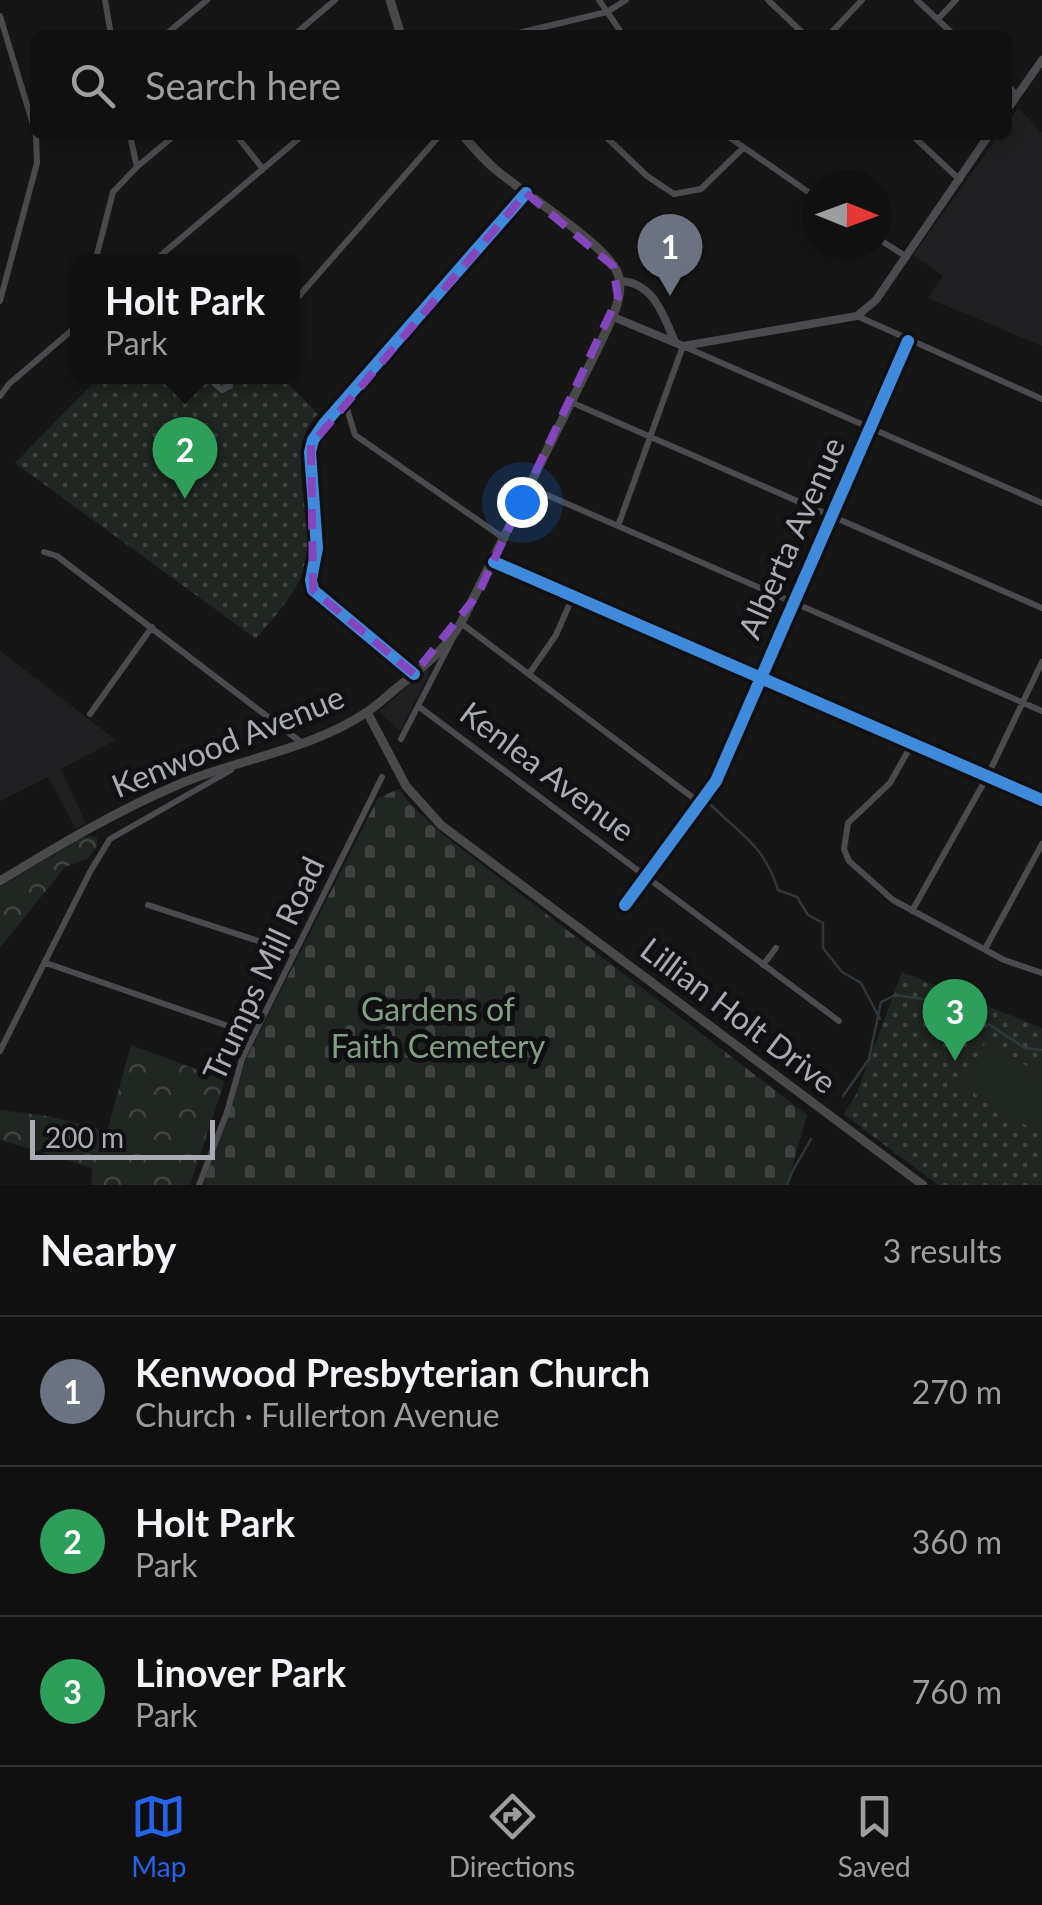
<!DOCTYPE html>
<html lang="en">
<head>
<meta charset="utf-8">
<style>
	body { margin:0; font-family:Lato,sans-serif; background:#191919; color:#f1f3f6 }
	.compass { position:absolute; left:802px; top:170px; width:90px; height:90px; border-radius:50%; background:#101010; box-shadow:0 5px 15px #0003; rotate:91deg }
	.scale { position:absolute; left:30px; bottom:25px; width:185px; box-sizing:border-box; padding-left:10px; border:5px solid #a9acb5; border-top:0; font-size:28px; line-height:35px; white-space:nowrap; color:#a9acb5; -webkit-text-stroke:8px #101012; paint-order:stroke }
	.you { position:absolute; left:522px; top:502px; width:35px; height:35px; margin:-25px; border:8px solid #fff; border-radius:50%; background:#1a73e8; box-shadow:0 0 0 15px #1a73e833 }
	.badge { display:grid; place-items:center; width:65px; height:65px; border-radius:50%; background:#2563eb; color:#fff; font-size:32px; font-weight:700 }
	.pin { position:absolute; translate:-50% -82px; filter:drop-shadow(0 2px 5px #0008) }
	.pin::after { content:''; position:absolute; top:52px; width:35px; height:30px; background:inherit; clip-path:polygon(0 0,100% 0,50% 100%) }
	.popup { position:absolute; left:70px; top:254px; width:230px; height:130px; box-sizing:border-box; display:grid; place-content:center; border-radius:15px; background:#101010; filter:drop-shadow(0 2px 8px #0005); font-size:32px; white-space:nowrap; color:#9c9d9f }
	.popup b { font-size:38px; color:#f1f3f6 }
	.popup::after { content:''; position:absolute; left:50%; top:100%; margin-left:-20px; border:20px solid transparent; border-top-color:#101010 }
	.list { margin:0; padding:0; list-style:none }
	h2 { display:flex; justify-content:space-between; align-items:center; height:130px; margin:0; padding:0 40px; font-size:42px }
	h2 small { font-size:32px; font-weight:400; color:#9c9d9f }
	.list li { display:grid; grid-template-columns:65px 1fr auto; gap:30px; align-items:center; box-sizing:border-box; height:150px; padding:0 40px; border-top:2px solid #303030 }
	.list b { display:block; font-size:38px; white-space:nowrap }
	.list p { margin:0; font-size:32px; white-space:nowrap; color:#9c9d9f }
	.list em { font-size:32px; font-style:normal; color:#9c9d9f }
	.icon { flex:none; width:55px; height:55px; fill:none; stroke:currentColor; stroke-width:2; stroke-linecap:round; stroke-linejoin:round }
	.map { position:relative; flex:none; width:1042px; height:1185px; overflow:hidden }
	.search { position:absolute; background:#101010; box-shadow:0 5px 15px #0003; left:30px; right:30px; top:30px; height:110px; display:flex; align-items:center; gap:25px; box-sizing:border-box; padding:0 35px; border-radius:15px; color:#9c9d9f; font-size:38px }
	.sheet { height:580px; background:#101010 }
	nav { display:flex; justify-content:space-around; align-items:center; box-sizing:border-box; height:140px; border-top:2px solid #303030; background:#101010; font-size:28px; color:#9c9d9f }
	nav a { display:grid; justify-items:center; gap:5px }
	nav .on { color:#2563eb }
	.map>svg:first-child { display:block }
	.built { fill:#202022 }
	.forest { fill:url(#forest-crowns) }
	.cemetery { fill:url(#cemetery-stones) }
	.park { fill:url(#park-dots) }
	.pitch { fill:#202621 }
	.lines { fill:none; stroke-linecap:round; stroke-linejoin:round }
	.stream { stroke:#2f373c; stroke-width:2.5 }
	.minor { stroke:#4b4b4f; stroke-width:6 }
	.tertiary { stroke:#4b4b4f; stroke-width:8 }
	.secondary { stroke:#49494c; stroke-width:9 }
	.cycleway-casing { stroke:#101012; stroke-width:19 }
	.cycleway { stroke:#408adc; stroke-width:12 }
	.marked { fill:none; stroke:#8446bd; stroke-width:8; stroke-dasharray:20 12; stroke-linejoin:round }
	.labels { text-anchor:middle; stroke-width:10; stroke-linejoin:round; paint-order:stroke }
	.street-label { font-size:32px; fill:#a9acb5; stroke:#101012 }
	.park-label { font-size:32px; fill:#829e84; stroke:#101012 }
</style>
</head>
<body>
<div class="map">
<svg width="1042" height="1185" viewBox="0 0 1042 1185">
	<defs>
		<pattern id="forest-crowns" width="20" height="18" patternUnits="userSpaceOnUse" patternTransform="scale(2.5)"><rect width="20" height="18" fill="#202621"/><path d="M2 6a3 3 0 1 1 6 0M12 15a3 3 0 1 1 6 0" fill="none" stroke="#3e433f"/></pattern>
		<pattern id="cemetery-stones" width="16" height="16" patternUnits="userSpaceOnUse" patternTransform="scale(2.5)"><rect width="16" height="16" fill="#202621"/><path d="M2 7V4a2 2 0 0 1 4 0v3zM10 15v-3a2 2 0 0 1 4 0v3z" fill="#3e433f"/></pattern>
		<pattern id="park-dots" width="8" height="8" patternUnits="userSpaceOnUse" patternTransform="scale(2.5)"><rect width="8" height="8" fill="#202621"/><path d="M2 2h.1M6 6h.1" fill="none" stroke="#3e433f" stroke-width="1.8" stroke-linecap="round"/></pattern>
	</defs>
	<rect width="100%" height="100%" fill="#161616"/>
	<path class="built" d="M1018,108L1042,133V346L928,298L943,276L913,255L999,135H1007V124Z
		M0,651L116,740L61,769L86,823L76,829L48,777L0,801Z
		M427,668L430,672L400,731L379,712Z"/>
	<path class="forest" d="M92,836L97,838V847L87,859L65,867L0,948V887L83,837Z
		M131,1045L225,1080L190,1185H91L92,1168L0,1140V1110L48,1116L107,1131Z"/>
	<path class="cemetery" d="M399,789L411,805L441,833L807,1115L787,1185H203L245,1061L378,798Z"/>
	<path class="park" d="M99,377H282L318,414C278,455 323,524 302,574C293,598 272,619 256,639L15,463Z
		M902,972L1042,1028V1185H938L843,1114L856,1095Z"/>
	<path class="pitch" d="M987,1040L1042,1076V1135L961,1085Z"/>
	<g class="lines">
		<path class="stream" d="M711,805C742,836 764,845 778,890L797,897L808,915L823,923V948L842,972L861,983L880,1019
			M843,1096L869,1059L881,1002L895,995L951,1003L964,1019L990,1025L1025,1048L1042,1050
			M787,1185L792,1172L811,1139"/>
		<path class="minor" d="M105,0L111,35
			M599,0L623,35
			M768,0L805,35
			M917,0L954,35
			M0,16L35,131
			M938,19L956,0
			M165,35L207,0
			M294,35L335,0
			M510,35L607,12L626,0
			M829,35L862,0
			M1007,85L1017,95
			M236,135L263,169
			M604,135L647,176L674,194L701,189L743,148
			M726,135L817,198
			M912,135L960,180
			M138,166L175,135
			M877,238L907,257
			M95,262L113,192L137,167L130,135
			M153,262L303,135
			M0,301L37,163L36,135
			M292,304L440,135
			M857,316L1042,399
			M219,376L215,384L222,390L230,386L227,376
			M0,396L9,384L78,325
			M345,402L355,435L505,539
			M573,403L1042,608
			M531,488L1042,711
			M618,526L683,346L1042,503
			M44,552L57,556L302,743
			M494,562L1042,800
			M461,623L700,803
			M414,674L313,590L311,580L317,548L310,452L313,440L324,424L526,193
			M529,674L556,635L573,596
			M418,706L839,1021
			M90,714L152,627
			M401,739L454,636
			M912,744L890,783L848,823L844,849L849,861L893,900L1004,960L1042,973
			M148,905L295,953
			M625,905L716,781L908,341
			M912,911L987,777L1042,662
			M985,949L1042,844
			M46,963L254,1035
			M763,965L776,948
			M0,1051L91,870L110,839L231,770
			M199,1185L227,1112L242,1059L382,777"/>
		<path class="tertiary" d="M1007,110L1042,60
			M619,281C654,282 663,315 675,342
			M611,316L683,346L857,316L876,300L989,135"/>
		<path class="secondary" d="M390,0L401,35
			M367,712L406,786L441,825L923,1185
			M0,881C59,845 118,810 182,783C243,758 312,749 367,712C380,703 391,692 403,683C426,665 446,648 461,623L598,348C607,328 626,297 618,274C608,245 521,192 495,169C483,159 473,147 463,135"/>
		<g class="cycleway-casing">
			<path id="cycleway" d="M494,562L1042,800
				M414,674L313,590L311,580L317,548L310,452L313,440L324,424L526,193
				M625,905L716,781L908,341"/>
		</g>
		<use href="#cycleway" class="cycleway"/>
	</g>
	<path class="marked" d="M526,193L613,266L618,297L478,594L414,674L313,590L311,445Z"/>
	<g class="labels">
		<g class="street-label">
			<text transform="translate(792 538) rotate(-66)" y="11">Alberta Avenue</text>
			<text transform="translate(228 742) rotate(-22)" y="11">Kenwood Avenue</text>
			<text transform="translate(547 772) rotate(37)" y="11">Kenlea Avenue</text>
			<text transform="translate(264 969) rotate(-65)" y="11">Trumps Mill Road</text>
			<text transform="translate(738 1016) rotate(37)" y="11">Lillian Holt Drive</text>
		</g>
		<g class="park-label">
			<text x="438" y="1021">Gardens of<tspan x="438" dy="37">Faith Cemetery</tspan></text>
		</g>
	</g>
</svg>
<svg class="compass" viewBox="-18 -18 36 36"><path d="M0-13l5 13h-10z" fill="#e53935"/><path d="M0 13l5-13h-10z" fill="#9c9d9f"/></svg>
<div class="scale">200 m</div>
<div class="you"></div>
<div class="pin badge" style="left:670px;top:296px;background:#6b7280">1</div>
<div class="pin badge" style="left:185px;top:499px;background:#2e9e5b">2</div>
<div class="popup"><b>Holt Park</b>Park</div>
<div class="pin badge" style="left:955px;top:1061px;background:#2e9e5b">3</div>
<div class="search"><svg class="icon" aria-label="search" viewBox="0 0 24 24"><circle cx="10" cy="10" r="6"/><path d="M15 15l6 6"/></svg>Search here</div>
</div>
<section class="sheet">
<h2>Nearby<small>3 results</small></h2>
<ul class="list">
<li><span class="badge" style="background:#6b7280">1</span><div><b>Kenwood Presbyterian Church</b><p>Church · Fullerton Avenue</p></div><em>270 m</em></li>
<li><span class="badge" style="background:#2e9e5b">2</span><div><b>Holt Park</b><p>Park</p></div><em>360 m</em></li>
<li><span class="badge" style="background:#2e9e5b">3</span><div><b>Linover Park</b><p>Park</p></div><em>760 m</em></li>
</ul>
</section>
<nav>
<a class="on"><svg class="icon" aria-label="map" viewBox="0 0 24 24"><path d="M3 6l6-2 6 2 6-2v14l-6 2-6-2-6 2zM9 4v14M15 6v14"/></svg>Map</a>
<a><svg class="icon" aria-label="directions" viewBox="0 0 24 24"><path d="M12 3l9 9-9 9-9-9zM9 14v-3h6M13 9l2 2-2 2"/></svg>Directions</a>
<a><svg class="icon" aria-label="saved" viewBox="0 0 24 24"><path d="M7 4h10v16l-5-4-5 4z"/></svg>Saved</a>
</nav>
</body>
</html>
